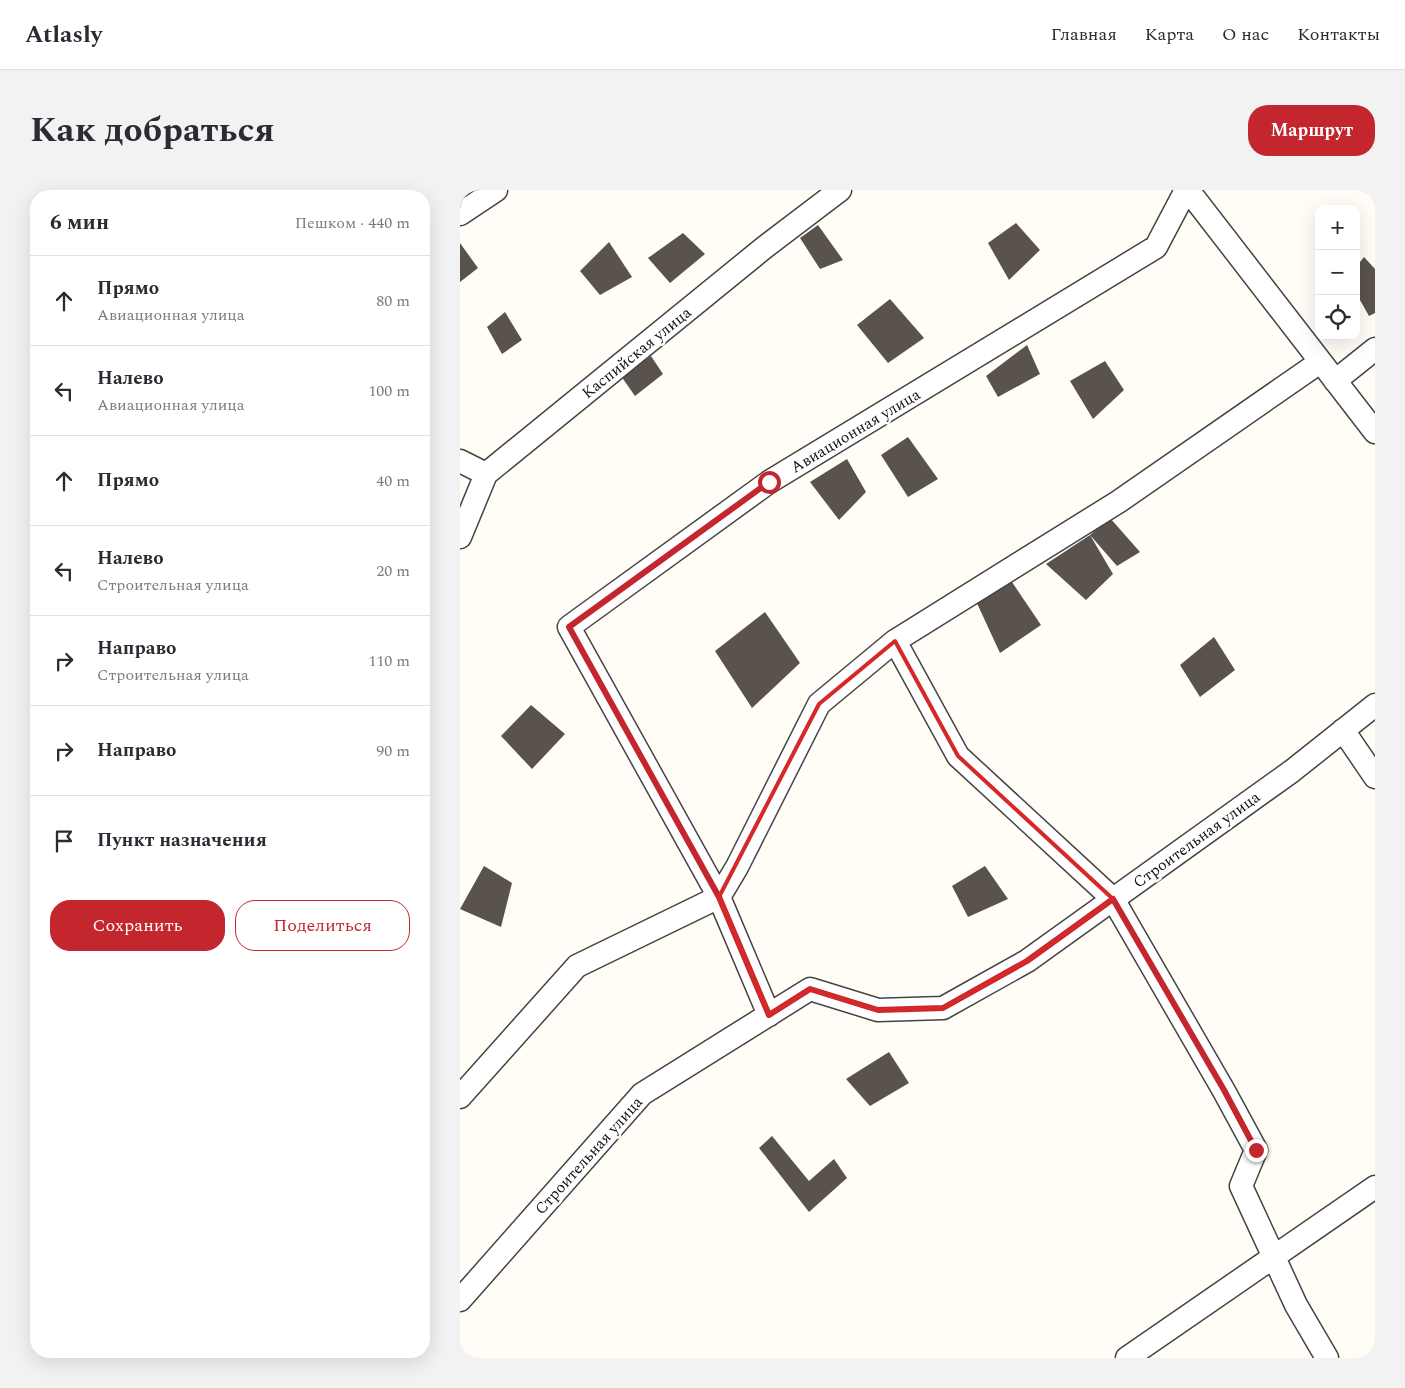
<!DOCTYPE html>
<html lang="ru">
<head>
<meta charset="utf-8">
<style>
	body { margin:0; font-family:Spectral,serif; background:#f2f2f3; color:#2b2b33 }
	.controls { position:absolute; right:15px; top:15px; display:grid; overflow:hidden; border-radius:10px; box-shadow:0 5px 20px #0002 }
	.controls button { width:45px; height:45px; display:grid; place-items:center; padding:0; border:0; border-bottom:1px solid #e1e1e2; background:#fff; color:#2b2b33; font:25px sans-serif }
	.stop { position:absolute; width:15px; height:15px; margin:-11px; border:4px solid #c4262e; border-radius:50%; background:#fff }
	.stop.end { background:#c4262e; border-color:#fff; box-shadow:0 1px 5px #0008 }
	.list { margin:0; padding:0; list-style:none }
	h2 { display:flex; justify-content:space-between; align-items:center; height:65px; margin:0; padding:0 20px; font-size:21px }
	h2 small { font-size:16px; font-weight:400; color:#7c7c81 }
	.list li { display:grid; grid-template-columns:32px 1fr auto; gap:15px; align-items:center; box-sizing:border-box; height:90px; padding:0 20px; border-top:1px solid #e1e1e2 }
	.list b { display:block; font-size:19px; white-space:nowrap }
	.list p { margin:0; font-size:16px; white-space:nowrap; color:#7c7c81 }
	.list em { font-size:16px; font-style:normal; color:#7c7c81 }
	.actions { display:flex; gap:10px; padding:15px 20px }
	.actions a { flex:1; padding:11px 0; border:1px solid #c4262e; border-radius:20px; text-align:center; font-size:18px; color:#c4262e }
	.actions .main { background:#c4262e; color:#fff }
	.icon { flex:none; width:28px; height:28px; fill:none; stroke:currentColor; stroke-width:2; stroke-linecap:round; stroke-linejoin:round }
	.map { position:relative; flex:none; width:915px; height:1168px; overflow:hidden; border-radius:20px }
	header { display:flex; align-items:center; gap:30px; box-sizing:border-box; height:70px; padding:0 25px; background:#fff; border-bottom:1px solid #e1e1e2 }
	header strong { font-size:24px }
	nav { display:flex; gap:28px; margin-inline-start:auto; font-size:18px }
	.intro { display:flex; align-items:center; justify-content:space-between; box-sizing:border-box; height:120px; padding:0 30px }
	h1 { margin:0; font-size:35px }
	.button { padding:12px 22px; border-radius:20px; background:#c4262e; color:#fff; font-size:18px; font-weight:700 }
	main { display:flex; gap:30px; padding:0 30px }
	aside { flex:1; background:#fff; border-radius:20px; box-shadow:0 5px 20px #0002 }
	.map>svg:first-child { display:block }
	.building { fill:#5a524d }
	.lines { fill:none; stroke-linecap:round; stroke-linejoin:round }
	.street-casing { stroke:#444; stroke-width:25 }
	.street { stroke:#fff; stroke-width:22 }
	.route { stroke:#c4262e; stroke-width:6 }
	.marked { fill:none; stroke:#d62828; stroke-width:4; stroke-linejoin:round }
	.labels { text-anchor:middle; stroke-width:5; stroke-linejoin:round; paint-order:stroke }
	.street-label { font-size:16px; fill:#111; stroke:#fff }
</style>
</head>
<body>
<header>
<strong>Atlasly</strong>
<nav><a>Главная</a><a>Карта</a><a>О нас</a><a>Контакты</a></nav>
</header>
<div class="intro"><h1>Как добраться</h1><a class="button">Маршрут</a></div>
<main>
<aside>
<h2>6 мин<small>Пешком · 440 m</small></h2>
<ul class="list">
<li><svg class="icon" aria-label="ahead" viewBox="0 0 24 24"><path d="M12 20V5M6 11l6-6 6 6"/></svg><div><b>Прямо</b><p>Авиационная улица</p></div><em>80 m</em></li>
<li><svg class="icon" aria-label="left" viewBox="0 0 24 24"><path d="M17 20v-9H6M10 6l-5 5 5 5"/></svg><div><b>Налево</b><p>Авиационная улица</p></div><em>100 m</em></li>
<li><svg class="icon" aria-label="ahead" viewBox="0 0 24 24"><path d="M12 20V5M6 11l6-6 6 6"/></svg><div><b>Прямо</b></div><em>40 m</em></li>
<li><svg class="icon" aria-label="left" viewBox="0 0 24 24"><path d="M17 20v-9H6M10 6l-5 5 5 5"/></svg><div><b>Налево</b><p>Строительная улица</p></div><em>20 m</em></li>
<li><svg class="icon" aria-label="right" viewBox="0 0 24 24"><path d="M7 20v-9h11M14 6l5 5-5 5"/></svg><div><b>Направо</b><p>Строительная улица</p></div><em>110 m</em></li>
<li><svg class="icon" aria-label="right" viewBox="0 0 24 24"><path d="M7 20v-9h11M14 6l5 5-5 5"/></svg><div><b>Направо</b></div><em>90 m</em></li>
<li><svg class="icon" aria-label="arrive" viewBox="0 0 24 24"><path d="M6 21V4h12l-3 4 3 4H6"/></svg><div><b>Пункт назначения</b></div></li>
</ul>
<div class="actions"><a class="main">Сохранить</a><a>Поделиться</a></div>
</aside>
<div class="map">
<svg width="915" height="1168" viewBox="0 0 915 1168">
	<rect width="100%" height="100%" fill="#fffdf5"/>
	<path class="building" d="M556,33L580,60L549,90L528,53Z
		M358,35L383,70L360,79L340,48Z
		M223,43L245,64L210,93L188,68Z
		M149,52L172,87L140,105L120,81Z
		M0,53L18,78L0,92Z
		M904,67L915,79V123L909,126L896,103V77Z
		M430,109L464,148L428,173L397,135Z
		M45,122L62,150L42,164L27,137Z
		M567,155L580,184L538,207L526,186Z
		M191,166L203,184L175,206L161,186Z
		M645,171L664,200L633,229L610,191Z
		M448,247L478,289L448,307L421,265Z
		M387,269L406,302L379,330L350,292Z
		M650,328L680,362L657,376L630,345Z
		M630,345L653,384L626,410L586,374Z
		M552,392L581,435L540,463L515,409Z
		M305,422L340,473L292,518L255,461Z
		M754,447L775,480L740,507L720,475Z
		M71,515L105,544L72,579L41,546Z
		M24,676L52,693L41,737L0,719Z
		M525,676L548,709L508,727L492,696Z
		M429,862L449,893L410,916L386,889Z
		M312,946L349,991L374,969L387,988L349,1022L299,958Z"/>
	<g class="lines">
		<g class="street-casing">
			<path id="street" d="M728,0L915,242
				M0,24L36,0
				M875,191L915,159
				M0,271L26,284
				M0,347L26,284L305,57L380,0
				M435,451L498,566L653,709L764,901L796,960L781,996L836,1115L867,1168
				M883,540L915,587
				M309,825L259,707L277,677L359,514L435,451L658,312L860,172
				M0,907L117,776L259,707L109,437L309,292L696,57L726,0
				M0,1110L182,904L350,799L418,820L483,818L567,771L832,581L915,515
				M667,1168L915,997"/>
		</g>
		<use href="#street" class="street"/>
	</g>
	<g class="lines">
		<path class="route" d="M309,292L109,437L259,707L309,825L350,799L418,820L483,818L567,771L653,709L764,900L796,960"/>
	</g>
	<path class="marked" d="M435,451L498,566L653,709L567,771L483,818L418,820L350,799L309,825L259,707L359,514Z"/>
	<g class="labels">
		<g class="street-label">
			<text transform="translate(176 162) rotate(-39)" y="6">Каспийская улица</text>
			<text transform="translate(395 240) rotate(-31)" y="6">Авиационная улица</text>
			<text transform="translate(736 649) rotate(-36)" y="6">Строительная улица</text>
			<text transform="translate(128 965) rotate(-48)" y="6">Строительная улица</text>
		</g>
	</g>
</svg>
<div class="controls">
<button>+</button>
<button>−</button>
<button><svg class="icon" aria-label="locate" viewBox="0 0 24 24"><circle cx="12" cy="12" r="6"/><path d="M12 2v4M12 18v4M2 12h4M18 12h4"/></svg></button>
</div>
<div class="stop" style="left:309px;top:292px"></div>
<div class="stop end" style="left:796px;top:960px"></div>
</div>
</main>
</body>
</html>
